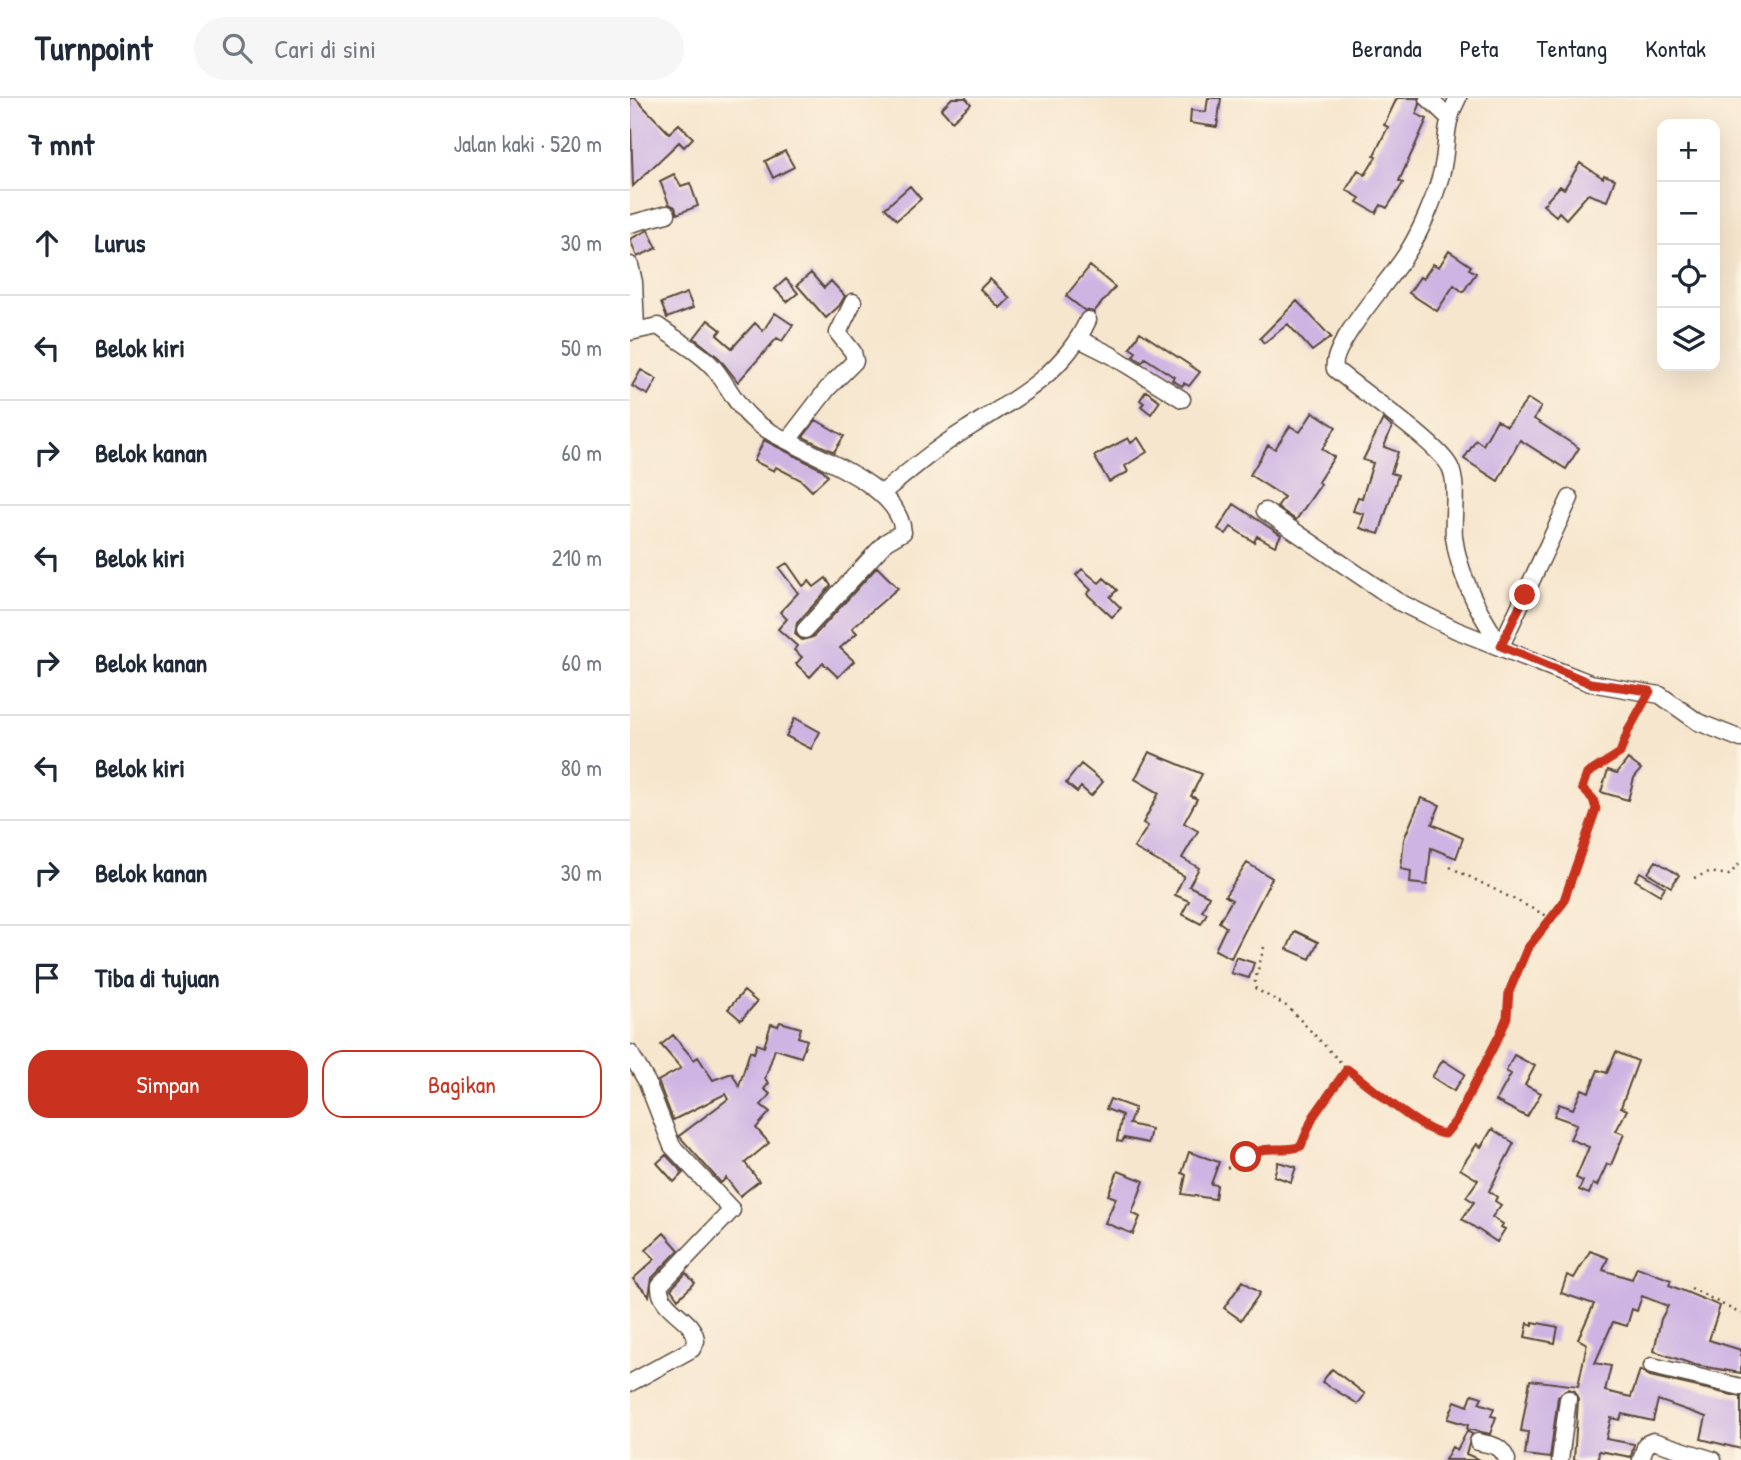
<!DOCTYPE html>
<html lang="id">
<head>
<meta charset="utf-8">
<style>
	body { margin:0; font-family:"Patrick Hand",sans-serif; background:#f6f6f7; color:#1f2937 }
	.controls { position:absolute; right:21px; top:21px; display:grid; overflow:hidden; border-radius:14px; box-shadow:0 7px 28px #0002 }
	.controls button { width:63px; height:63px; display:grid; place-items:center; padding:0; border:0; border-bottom:2px solid #e0e1e3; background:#fff; color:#1f2937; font:35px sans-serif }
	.stop { position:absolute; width:21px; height:21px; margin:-16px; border:5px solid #c8321e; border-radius:50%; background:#fff }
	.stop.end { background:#c8321e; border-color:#fff; box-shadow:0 2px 7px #0008 }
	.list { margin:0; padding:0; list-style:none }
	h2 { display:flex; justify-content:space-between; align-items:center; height:91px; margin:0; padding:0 28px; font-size:30px }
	h2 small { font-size:23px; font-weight:400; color:#747a83 }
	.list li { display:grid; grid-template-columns:46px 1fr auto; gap:21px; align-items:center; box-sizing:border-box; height:105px; padding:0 28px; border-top:2px solid #e0e1e3 }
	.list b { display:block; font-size:26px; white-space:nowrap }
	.list em { font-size:23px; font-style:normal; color:#747a83 }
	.actions { display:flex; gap:14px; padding:21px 28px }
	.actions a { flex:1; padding:16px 0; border:2px solid #c8321e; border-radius:21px; text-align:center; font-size:24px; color:#c8321e }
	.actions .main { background:#c8321e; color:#fff }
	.icon { flex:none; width:38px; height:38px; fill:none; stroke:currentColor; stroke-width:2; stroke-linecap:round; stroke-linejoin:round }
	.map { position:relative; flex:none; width:1111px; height:1362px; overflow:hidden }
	header { display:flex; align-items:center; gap:42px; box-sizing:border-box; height:98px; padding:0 35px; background:#fff; border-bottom:2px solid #e0e1e3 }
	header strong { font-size:33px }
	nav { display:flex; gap:38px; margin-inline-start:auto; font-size:24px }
	.search { width:490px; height:63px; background:#f6f6f7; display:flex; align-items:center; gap:18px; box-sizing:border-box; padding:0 24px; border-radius:38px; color:#747a83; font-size:26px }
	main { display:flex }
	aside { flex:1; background:#fff }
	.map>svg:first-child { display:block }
	.building { fill:#ceb4e3 }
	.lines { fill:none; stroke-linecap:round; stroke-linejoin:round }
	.minor-casing { stroke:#574638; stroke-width:19 }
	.path { stroke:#574638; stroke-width:2.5; stroke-dasharray:2 5; stroke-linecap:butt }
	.minor { stroke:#fff; stroke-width:16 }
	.route { stroke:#c8321e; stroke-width:9 }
</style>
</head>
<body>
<header>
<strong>Turnpoint</strong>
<div class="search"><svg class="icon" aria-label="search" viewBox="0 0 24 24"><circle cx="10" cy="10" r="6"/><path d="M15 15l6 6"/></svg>Cari di sini</div>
<nav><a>Beranda</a><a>Peta</a><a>Tentang</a><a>Kontak</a></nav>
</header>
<main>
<aside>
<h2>7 mnt<small>Jalan kaki · 520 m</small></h2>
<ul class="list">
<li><svg class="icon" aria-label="ahead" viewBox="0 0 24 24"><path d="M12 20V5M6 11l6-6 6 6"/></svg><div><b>Lurus</b></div><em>30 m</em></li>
<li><svg class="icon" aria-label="left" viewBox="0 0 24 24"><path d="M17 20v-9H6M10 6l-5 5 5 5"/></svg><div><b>Belok kiri</b></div><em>50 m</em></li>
<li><svg class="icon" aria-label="right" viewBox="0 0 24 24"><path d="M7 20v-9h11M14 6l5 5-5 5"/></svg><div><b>Belok kanan</b></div><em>60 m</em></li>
<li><svg class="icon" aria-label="left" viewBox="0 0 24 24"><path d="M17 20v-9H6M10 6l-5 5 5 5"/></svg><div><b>Belok kiri</b></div><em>210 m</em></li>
<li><svg class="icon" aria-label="right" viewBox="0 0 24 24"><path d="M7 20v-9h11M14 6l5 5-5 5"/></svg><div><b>Belok kanan</b></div><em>60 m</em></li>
<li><svg class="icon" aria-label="left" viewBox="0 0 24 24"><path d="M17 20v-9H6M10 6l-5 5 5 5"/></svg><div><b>Belok kiri</b></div><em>80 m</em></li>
<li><svg class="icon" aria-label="right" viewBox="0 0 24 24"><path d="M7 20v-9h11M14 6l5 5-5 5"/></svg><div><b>Belok kanan</b></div><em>30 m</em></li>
<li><svg class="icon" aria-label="arrive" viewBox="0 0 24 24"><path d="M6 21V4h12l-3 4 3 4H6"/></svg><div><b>Tiba di tujuan</b></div></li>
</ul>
<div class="actions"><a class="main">Simpan</a><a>Bagikan</a></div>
</aside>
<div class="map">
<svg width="1111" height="1362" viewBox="0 0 1111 1362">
	<rect width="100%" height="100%" fill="#fcf5e5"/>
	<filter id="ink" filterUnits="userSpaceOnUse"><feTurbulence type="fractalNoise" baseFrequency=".0143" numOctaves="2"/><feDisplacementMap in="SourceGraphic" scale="14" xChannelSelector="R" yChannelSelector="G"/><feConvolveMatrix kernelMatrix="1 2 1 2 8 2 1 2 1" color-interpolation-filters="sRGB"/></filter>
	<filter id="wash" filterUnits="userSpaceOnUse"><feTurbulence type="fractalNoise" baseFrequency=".00686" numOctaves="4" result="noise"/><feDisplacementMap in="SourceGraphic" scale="28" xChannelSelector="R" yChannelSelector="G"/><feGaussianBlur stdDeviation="1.57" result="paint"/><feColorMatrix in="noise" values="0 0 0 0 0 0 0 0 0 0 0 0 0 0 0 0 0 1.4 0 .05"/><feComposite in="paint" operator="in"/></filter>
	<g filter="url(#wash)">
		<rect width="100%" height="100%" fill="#f7e6ce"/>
		<g id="blocks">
			<path class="building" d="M0,0H5L39,35L49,26L63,40L54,49L49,44L3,88Z
				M322,0H336L341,6L322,23L311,11Z
				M578,0H591L587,29L560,25L561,12L576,14Z
				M767,0H788L790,7L786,16L797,21L769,83L773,85L757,110L751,107L746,115L727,104L730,100L716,92L728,72L735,77L746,59L744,57L758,29L754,27Z
				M155,53L164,69L143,80L135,63Z
				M950,65L973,80L974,77L985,81L977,103L958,96L936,121L929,114L926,118L913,107L930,88L934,91Z
				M44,76L51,88L60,85L68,108L47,116L45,109L39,106L30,83Z
				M280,88L291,101L267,122L255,110Z
				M18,132L27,150L7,159L0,141Z
				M819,153L841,168L839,171L846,175L833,194L824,187L807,213L779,195L790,179L793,181L803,166L809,169Z
				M460,168L485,189L464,214L454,212L436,198Z
				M181,175L194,190L201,183L215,198L209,208L196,220L167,187Z
				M156,181L168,195L157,204L145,191Z
				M360,181L380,200L370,210L350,191Z
				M57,195L63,210L37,220L31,205Z
				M667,203L701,239L682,253L658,226L634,245L630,240Z
				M145,215L163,227L152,243L147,240L108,284L89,260L64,240L78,222L91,232L87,237L102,250L125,225L133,233Z
				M510,234L570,274L559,288L554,285L552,288L542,282L544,279L515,260L512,264L503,258L506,254L500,250Z
				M11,272L27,281L18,297L2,288Z
				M516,293L530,303L521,316L511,308L514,305L510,302Z
				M898,301L911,309L904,321L949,350L936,371L890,342L868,383L834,361L846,342L853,347L867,322L877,328Z
				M683,314L706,329L692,351L704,359L688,384L691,386L666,422L647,409L654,399L620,377L638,347L645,351L660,328L670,334Z
				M753,321L762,329L754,349L768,354L761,375L768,377L749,436L730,430L734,416L723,413L728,399L732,400L743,365L733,362Z
				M186,322L214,338L204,354L173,339Z
				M498,340L501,345L508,340L517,354L495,368L498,374L479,384L464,358Z
				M134,342L193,372L198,378L182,393L171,382L146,369L144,373L124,363Z
				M604,406L651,437L645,448L627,438L624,444L601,429L596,436L588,431Z
				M157,465L173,488L179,483L184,489L196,480L201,488L167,525L165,536L172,542L183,539L247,469L268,490L222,530L227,535L210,550L224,563L208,579L193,565L180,579L166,566L172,559L164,552L167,548L148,531L157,521L150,514L168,495L149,470Z
				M452,471L469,485L474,480L487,492L480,499L491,510L482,519L457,496L461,492L446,477Z
				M165,620L190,634L181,651L156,638Z
				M519,654L572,676L561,698L567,701L554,725L568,733L552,760L569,770L559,788L579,798L572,813L577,815L571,826L552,816L559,803L545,797L554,778L504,750L518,728L513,725L529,695L505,681Z
				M998,661L1011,671L1004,680L998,702L971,694L978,672L987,675Z
				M451,666L473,684L461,698L451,689L447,694L436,685Z
				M791,700L810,707L802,726L833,740L826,760L801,750L797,787L780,785L781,773L771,771L774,741Z
				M1026,763L1049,777L1041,789L1018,775Z
				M617,765L642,780L601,860L585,852L596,829L589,824L602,802L595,798Z
				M1010,774L1035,789L1030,797L1005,782Z
				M665,833L688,844L680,861L657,851Z
				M606,859L624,865L619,880L601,875Z
				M114,893L127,904L111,922L98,911Z
				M150,924L171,930L168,939L177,942L171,959L145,951L135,981L139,985L134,991L140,996L131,1007L140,1014L126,1030L139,1045L115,1065L129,1083L110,1098L96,1080L91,1085L49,1038L98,1001L95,996L43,1022L28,983L51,970L31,947L43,937L64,962L68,959L83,982L102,975L109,988L120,953L124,955L127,946L134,949L141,926L148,928Z
				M986,954L1008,963L991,1009L997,1012L986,1033L994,1036L981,1067L977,1066L967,1088L963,1086L959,1096L949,1092L953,1083L946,1080L959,1049L940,1041L947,1026L924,1018L929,1006L943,1011L952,991L959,994L968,972L977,975Z
				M884,957L905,968L895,987L911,995L897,1019L866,1003L881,976L876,973Z
				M813,962L835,976L824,993L802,979Z
				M480,1001L505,1010L499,1026L521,1031L518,1045L494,1040L492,1044L487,1043L492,1017L476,1011Z
				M862,1031L884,1045L859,1093L867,1099L865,1103L871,1107L862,1119L873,1126L871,1129L875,1131L867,1144L832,1121L844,1104L836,1099L848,1082L830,1071L847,1046L851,1049Z
				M559,1054L589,1064L581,1086L587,1087L585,1101L552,1096L556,1077L552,1075Z
				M36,1057L53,1075L44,1084L27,1065Z
				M648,1064L666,1069L661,1084L644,1078Z
				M488,1073L514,1083L502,1115L510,1119L503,1136L475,1125L486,1100L478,1097Z
				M34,1135L49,1152L22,1180L19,1198L3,1181L25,1161L16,1152Z
				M960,1153L978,1160L973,1172L1002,1181L1007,1169L1041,1182L1039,1187L1090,1208L1079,1242L1111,1252V1275L1065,1267L1024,1253L1031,1221L1038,1208L1012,1198L1007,1213L1002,1211L997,1228L983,1224L965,1265L981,1268L975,1293L1001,1299L1010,1272L1020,1278L1111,1299V1351L1071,1341L1076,1319L1028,1302L1023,1323L992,1316L990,1322L981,1320L976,1341L1004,1346L1001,1359L969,1353L968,1362H944L948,1302L945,1293L939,1291L928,1299L920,1360L895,1357L898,1334L891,1333L900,1282L948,1288L957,1246L948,1241L964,1206L931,1195L937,1177L944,1180Z
				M56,1175L65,1185L48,1201L41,1191Z
				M613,1183L630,1195L611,1222L594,1210Z
				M903,1224L928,1229L925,1245L895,1239L898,1225L903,1227Z
				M702,1271L735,1296L728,1306L692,1284Z
				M842,1296L852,1299L849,1305L864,1310L861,1318L866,1319L860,1336L837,1331L838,1327L818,1321L825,1303L838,1308Z
				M837,1333L842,1336L836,1356L850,1362H815L822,1349L827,1352Z"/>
		</g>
	</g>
	<g filter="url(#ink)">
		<use href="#blocks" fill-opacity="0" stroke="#574638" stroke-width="2"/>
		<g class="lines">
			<g class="minor-casing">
				<path id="minor" d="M798,0L818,19
					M828,0C812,29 819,48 811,77C804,102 791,133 777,155C763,179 699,248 705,271C728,291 809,346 820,369C829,388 822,418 824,439C829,477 850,517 871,548L940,400
					M0,126L37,116
					M0,167L4,184L6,231
					M0,234L28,228C46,242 74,256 87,274C99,290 107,308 122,321C158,353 268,378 273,434L256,444L175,532
					M449,241L481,257L552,301
					M158,342L198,290L225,263L223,254L208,235L223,204
					M251,396C279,373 306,350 337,331C384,302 434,275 458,222
					M635,413L767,503L826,532L960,585L1030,597L1068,624L1111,641
					M0,955L17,984L42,1048L102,1112L30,1187C28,1213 65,1219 66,1243L62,1251L0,1285
					M1022,1268L1111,1289
					M848,1344C863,1347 871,1347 877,1362
					M930,1362L938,1301
					M1011,1362L1016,1346L1023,1343L1083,1362"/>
			</g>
			<path class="path" d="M820,769L921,820
				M1064,780L1079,774L1099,777L1111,764
				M634,849L624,887L626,891L658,909L717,971L757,1003L805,1034L815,1036L825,1024L871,934L877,919L879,895L897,851L933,805L966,711L963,701L952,690L957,676L990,655L1012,607
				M597,1070C610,1063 623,1052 637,1049C650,1047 659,1053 671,1048L683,1019L717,971
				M1061,1190L1111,1216"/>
			<use href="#minor" class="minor"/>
		</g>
	</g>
	<g class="lines" filter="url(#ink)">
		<path class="route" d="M616,1059C639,1044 652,1056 671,1048L683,1019L717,971C737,985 794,1036 815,1036L825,1024L871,934L877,919L879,894L897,851L933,805L966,711L963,701L952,690L957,676L990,655L998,633L1020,593L960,585L871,548L895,497"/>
	</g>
</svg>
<div class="controls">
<button>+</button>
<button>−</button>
<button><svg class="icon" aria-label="locate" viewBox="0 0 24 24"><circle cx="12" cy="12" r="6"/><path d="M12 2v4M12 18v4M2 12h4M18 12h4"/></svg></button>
<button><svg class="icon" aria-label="layers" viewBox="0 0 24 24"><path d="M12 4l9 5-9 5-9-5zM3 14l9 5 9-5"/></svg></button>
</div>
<div class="stop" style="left:616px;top:1059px"></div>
<div class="stop end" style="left:895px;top:497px"></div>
</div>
</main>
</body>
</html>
